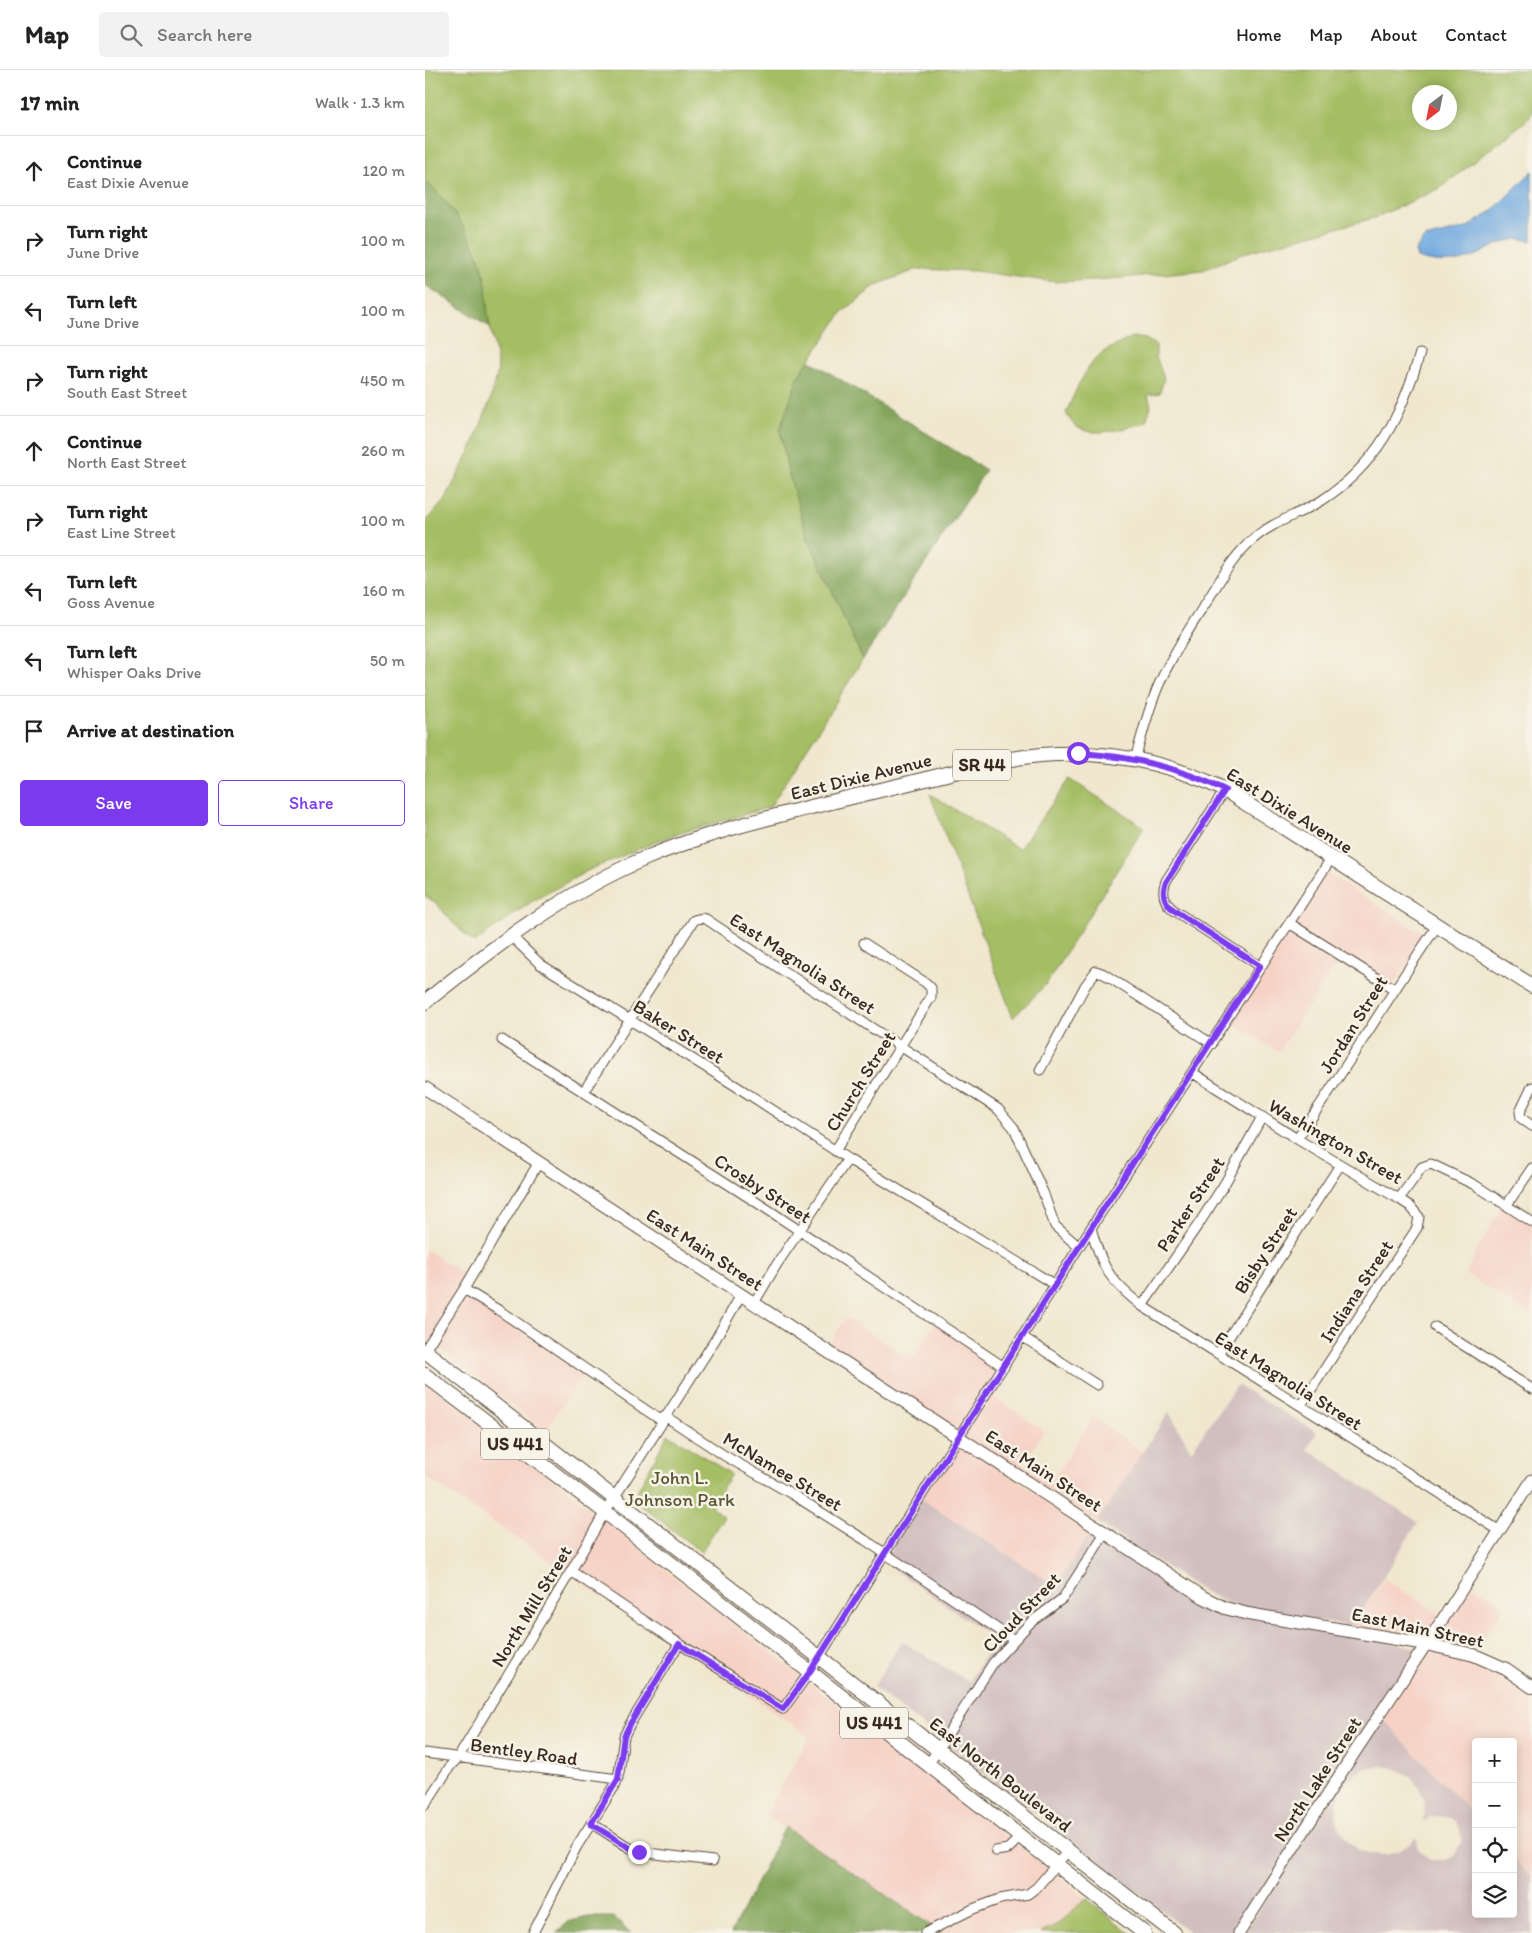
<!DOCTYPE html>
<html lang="en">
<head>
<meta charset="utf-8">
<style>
	body { margin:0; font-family:Itim,sans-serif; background:#f2f2f2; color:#222 }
	.controls { position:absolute; right:15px; bottom:15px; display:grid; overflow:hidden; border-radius:5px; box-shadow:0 2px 12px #0003 }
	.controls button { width:45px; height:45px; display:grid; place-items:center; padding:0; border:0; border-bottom:1px solid #e0e0e0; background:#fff; color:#222; font:25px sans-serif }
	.compass { position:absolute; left:987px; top:15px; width:45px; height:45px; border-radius:50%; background:#fff; box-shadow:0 2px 12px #0003; rotate:212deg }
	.stop { position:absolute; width:15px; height:15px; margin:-11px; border:4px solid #7c3aed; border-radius:50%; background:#fff }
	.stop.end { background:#7c3aed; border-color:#fff; box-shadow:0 1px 5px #0008 }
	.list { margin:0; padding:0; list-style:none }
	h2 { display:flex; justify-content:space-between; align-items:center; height:65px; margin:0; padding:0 20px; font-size:21px }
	h2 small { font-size:16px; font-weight:400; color:#767676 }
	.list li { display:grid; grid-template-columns:32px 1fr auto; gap:15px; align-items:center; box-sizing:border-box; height:70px; padding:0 20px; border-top:1px solid #e0e0e0 }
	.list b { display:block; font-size:19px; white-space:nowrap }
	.list p { margin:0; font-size:16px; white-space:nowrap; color:#767676 }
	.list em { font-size:16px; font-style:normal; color:#767676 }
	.actions { display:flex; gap:10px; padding:15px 20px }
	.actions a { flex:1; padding:11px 0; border:1px solid #7c3aed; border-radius:5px; text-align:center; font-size:18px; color:#7c3aed }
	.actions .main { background:#7c3aed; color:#fff }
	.icon { flex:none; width:28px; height:28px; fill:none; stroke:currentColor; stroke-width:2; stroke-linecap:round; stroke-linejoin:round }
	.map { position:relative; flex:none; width:1107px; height:1863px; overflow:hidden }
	header { display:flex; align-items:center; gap:30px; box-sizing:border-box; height:70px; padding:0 25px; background:#fff; border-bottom:1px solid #e0e0e0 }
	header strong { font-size:24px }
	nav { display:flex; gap:28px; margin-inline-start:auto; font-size:18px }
	.search { width:350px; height:45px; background:#f2f2f2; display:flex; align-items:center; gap:12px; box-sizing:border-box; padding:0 18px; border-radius:5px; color:#767676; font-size:19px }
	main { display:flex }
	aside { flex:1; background:#fff }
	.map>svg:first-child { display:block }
	.built { fill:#f6d1c5 }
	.industrial { fill:#d1bfbf; fill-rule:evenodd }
	.green { fill:#a4be64; stroke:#707441; fill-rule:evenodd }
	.forest { fill:#83a55a; stroke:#5f683c }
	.water { fill:#70a9df; stroke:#566a7e }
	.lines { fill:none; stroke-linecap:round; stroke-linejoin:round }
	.minor-casing { stroke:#564638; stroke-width:11 }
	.tertiary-casing { stroke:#564638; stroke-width:13 }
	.secondary-casing { stroke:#564638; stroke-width:14 }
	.primary-casing { stroke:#564638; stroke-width:16 }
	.minor { stroke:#fff; stroke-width:9 }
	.tertiary { stroke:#fff; stroke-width:11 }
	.secondary { stroke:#fff; stroke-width:12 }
	.primary { stroke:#fff; stroke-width:14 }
	.route { stroke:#7c3aed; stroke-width:6 }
	.labels { text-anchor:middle; stroke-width:5; stroke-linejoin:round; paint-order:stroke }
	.shield { fill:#f7f3e8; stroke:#73665b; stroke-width:1 }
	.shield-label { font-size:18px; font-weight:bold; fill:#3b2a1e }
	.street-label { font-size:19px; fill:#3b2a1e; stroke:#f7f3e8 }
	.park-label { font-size:19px; fill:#5a5633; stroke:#f7f3e8 }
</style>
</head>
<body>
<header>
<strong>Map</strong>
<div class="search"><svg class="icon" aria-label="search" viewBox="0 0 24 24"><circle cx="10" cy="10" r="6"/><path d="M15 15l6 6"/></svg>Search here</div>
<nav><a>Home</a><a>Map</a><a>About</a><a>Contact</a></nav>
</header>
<main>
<aside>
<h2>17 min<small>Walk · 1.3 km</small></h2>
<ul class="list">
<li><svg class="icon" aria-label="ahead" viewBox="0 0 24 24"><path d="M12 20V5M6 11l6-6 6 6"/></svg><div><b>Continue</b><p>East Dixie Avenue</p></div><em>120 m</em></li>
<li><svg class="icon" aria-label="right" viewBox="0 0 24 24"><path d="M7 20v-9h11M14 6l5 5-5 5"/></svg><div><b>Turn right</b><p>June Drive</p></div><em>100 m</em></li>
<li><svg class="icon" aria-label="left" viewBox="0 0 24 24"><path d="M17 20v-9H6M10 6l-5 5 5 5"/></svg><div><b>Turn left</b><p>June Drive</p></div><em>100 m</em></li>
<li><svg class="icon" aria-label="right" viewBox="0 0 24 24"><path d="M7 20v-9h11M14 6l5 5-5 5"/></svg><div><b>Turn right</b><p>South East Street</p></div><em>450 m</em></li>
<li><svg class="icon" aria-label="ahead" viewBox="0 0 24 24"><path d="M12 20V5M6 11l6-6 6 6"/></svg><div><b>Continue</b><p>North East Street</p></div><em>260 m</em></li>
<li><svg class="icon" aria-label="right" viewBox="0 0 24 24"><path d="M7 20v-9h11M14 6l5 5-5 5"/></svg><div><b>Turn right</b><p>East Line Street</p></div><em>100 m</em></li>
<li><svg class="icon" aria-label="left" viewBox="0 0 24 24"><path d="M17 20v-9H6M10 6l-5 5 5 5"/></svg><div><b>Turn left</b><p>Goss Avenue</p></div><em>160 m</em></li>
<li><svg class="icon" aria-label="left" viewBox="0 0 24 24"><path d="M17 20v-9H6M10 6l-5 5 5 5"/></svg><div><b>Turn left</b><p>Whisper Oaks Drive</p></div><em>50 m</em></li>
<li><svg class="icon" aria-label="arrive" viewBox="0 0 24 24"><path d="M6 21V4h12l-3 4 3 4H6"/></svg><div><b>Arrive at destination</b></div></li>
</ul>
<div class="actions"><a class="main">Save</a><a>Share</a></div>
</aside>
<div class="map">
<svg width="1107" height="1863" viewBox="0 0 1107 1863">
	<rect width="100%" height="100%" fill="#f7f3e8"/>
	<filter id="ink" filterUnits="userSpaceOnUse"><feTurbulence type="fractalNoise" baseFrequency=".02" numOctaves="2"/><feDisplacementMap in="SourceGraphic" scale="10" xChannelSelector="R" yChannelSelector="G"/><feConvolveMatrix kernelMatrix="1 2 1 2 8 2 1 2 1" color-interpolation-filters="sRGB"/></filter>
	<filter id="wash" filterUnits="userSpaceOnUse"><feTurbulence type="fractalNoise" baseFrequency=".0096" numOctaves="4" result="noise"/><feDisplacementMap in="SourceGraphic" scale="20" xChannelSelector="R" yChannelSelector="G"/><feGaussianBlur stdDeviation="1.12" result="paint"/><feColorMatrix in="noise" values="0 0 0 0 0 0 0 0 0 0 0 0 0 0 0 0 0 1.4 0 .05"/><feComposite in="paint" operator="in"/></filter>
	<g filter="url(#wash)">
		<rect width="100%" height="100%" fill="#f0e7ce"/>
		<path class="built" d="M900,802L999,865L967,918L915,888L853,982L806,951Z
			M1077,1136L1107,1156V1246L1041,1204L1052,1180Z
			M0,1179L44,1208L35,1224L159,1302L120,1361L0,1267Z
			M421,1248L487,1290L510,1253L578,1299L563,1323L619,1361L597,1395L625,1414L668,1347L718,1382L672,1452L403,1276Z
			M0,1311L100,1387L299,1546L661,1828L636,1852L616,1863H517L341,1745L385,1666L0,1406Z
			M532,1371L667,1460L631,1516L495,1428Z
			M959,1509L1016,1544L999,1569L927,1557Z
			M1046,1514L1079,1535L1050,1580L1008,1571Z
			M1002,1580L1047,1589L1078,1603L1107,1623V1808L1088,1788V1672H1051V1748L957,1648Z"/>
		<path class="industrial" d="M812,1315L892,1362L882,1379L993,1452L927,1557L825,1540L802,1533L781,1523L672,1452L744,1342L766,1381Z
			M495,1428L631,1516L667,1460L776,1531L993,1578L809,1863H766L448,1617L477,1571L544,1612L570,1569L459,1492Z
			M957,1648L1051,1748V1844H1088V1788L1107,1808V1863H819ZM956,1696L970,1698L985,1706L994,1718L1000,1732L998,1752L1005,1747L1012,1746L1025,1748L1031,1752L1035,1759L1036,1772L1029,1786L1021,1790H1006L994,1780L991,1767L986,1773L974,1781L961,1785L947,1784L934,1780L924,1772L916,1761L911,1747L912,1732L918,1717L928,1705L942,1698Z"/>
		<path class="green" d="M0,0H1107V43L1101,51L1014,119L949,148L822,182L778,200L686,209L631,212L549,201L493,199L451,215L417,243L373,307L355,359L363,401L383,468L438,589L345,737L245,766L164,800L106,832L49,873L29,854L11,833L0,826V453L20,430L47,377L65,331L73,301L70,278L62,245L59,204L51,180L35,152L20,133L0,111ZM994,22H1024V52H994Z
			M707,267L721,269L731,275V287L739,308L735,323L723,325L726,336L721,352C701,358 670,369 650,356C647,353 643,347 641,343C649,324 662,292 680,281C688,276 699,272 707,267Z
			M645,709L719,757L622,913L588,948L505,724L594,779Z
			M243,1364L306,1404L286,1437L299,1446L276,1482L208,1429Z
			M661,1828L705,1863H616L636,1852Z"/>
		<path class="forest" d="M0,111C25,131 51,172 59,203C63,220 61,239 65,257L0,215Z
			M384,290L561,400L438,589L383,468L363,401L355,359L373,307Z
			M360,1757L517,1863H306Z
			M163,1847H189L206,1863H132L141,1852Z"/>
		<path class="water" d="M1107,101V171C1079,163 1063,184 1038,190C1025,194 1005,193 992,188L990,181L999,168L1041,158L1067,141Z"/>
	</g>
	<g filter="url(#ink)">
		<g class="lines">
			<g class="minor-casing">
				<path id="minor" d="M710,689C718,663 724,635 736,610C749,581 767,555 784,528C797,507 808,487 827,470C847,452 873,445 896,431C952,395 977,345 995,283
					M800,720L741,811C736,824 739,833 750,841L835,896
					M864,853L969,919
					M85,865L115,894L314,1018L423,1089L630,1215
					M77,970L342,1139L579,1297
					M615,1000L660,916L671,901L679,904L787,974
					M768,1003L872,1069L974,1129L985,1136L994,1147L992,1158L876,1335
					M1107,1017L1095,1042L1096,1048L1107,1056
					M159,1021L269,850L277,848L281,849L363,904L573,1039L589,1058L618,1122L630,1156L654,1177
					M872,1069C921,999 964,926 1012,856
					M410,1081L506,927V918L501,913L439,873
					M974,1129L997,1097L1006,1094L1050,1115L1107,1152
					M1081,1136L1107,1098
					M666,1158C677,1198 685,1211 717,1236L1075,1461
					M39,1219L75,1241L237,1351
					M329,1233L352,1194L423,1089
					M717,1236L775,1152L800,1113L837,1047
					M1010,1257L1107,1319
					M598,1267L672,1315
					M0,1280L39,1219L114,1092
					M793,1284L915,1095
					M240,1346L300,1386L367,1424L440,1470L589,1570
					M146,1501L236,1562L358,1639L384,1603L666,1158L907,787
					M0,1683L193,1709
					M503,1695L568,1593L605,1553L638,1528L680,1463
					M0,1735L26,1695L33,1688L146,1501L180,1442L290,1270L316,1225
					M166,1753L205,1778L215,1782L288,1791
					M571,1781L583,1779L595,1767
					M108,1863L152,1776L189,1717L194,1703L199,1666L205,1654L254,1574
					M500,1863L548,1839L575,1829L603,1824L612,1817L643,1781"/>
			</g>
			<g class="tertiary-casing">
				<path id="tertiary" d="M814,1863L920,1697L1023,1541L1107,1410"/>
			</g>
			<g class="secondary-casing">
				<path id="secondary" d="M0,1018L778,1527L800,1538L823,1544L1001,1574L1049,1585L1081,1599L1107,1617"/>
			</g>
			<g class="primary-casing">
				<path id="primary" d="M0,932C70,876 139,823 221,788C278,764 338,749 398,734C457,720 516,705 575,691C652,676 729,685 800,720L1107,916
					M0,1281L749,1863
					M0,1305L180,1442L719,1863"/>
			</g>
			<use href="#minor" class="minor"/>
			<use href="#tertiary" class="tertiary"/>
			<use href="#secondary" class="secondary"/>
			<use href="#primary" class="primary"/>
		</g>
	</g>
	<g class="lines" filter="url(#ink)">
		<path class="route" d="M214,1782L205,1778L166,1754L193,1709L199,1666L205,1654L254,1574L358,1639L384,1603L666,1158L835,896L750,841C739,833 736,824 741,812L800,720C753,697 705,686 653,683"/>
	</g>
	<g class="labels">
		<g class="shield">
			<rect x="528" y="679.5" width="58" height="31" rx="4"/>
			<rect x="56" y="1358.5" width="68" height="31" rx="4"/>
			<rect x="415" y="1637.5" width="68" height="31" rx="4"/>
		</g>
		<g class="shield-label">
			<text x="557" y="701">SR 44</text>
			<text x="90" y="1380">US 441</text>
			<text x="449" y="1659">US 441</text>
		</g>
		<g class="street-label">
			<text transform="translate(436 706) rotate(-14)" y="7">East Dixie Avenue</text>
			<text transform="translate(865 740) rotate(32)" y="7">East Dixie Avenue</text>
			<text transform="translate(378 893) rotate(33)" y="7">East Magnolia Street</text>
			<text transform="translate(928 954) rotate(-58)" y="7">Jordan Street</text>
			<text transform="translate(254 961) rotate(32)" y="7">Baker Street</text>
			<text transform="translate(435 1011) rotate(-58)" y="7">Church Street</text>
			<text transform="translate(911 1071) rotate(30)" y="7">Washington Street</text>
			<text transform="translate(338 1118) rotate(33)" y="7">Crosby Street</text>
			<text transform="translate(765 1134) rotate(-57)" y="7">Parker Street</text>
			<text transform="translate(280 1179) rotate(33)" y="7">East Main Street</text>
			<text transform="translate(840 1180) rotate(-57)" y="7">Bisby Street</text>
			<text transform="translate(931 1221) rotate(-57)" y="7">Indiana Street</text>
			<text transform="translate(864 1310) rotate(32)" y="7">East Magnolia Street</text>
			<text transform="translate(619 1400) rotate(33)" y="7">East Main Street</text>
			<text transform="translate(358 1401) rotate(31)" y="7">McNamee Street</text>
			<text transform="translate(106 1536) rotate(-59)" y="7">North Mill Street</text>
			<text transform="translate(596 1542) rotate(-46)" y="7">Cloud Street</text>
			<text transform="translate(993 1557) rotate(12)" y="7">East Main Street</text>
			<text transform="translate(99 1681) rotate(8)" y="7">Bentley Road</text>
			<text transform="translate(576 1704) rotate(38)" y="7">East North Boulevard</text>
			<text transform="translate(892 1709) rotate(-57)" y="7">North Lake Street</text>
		</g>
		<g class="park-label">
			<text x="255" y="1414">John L.<tspan x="255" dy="22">Johnson Park</tspan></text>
		</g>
	</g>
</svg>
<div class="controls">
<button>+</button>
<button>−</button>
<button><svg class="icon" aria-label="locate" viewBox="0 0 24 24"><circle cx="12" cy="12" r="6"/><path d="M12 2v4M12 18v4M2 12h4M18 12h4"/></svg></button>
<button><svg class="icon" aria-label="layers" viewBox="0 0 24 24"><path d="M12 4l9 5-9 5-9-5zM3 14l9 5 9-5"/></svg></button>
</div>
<svg class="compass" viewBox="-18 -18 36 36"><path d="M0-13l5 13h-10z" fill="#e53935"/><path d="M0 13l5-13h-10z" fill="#767676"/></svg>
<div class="stop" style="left:653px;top:683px"></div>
<div class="stop end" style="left:214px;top:1782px"></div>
</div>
</main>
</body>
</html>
